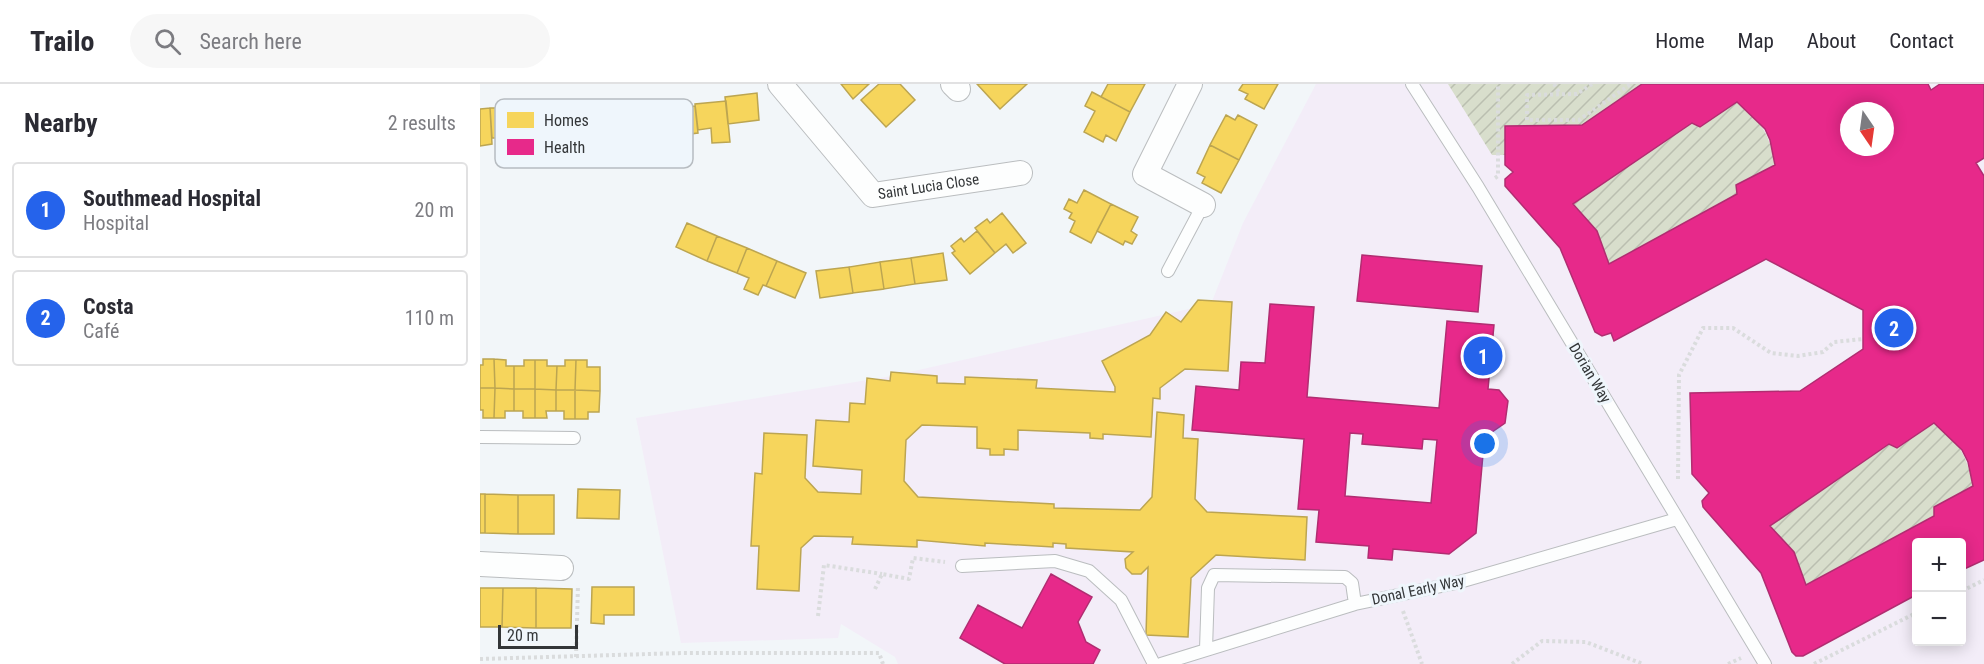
<!DOCTYPE html>
<html lang="en">
<head>
<meta charset="utf-8">
<style>
	body { margin:0; font-family:"Roboto Condensed",sans-serif; background:#f7f7f7; color:#2b2b33 }
	.controls { position:absolute; right:18px; bottom:18px; display:grid; overflow:hidden; border-radius:6px; box-shadow:0 3px 15px #0003 }
	.controls button { width:54px; height:54px; display:grid; place-items:center; padding:0; border:0; border-bottom:2px solid #e1e1e2; background:#fff; color:#2b2b33; font:30px sans-serif }
	.compass { position:absolute; left:1360px; top:18px; width:54px; height:54px; border-radius:50%; background:#fff; box-shadow:0 3px 15px #0003; rotate:167deg }
	.scale { position:absolute; left:18px; bottom:15px; width:80px; box-sizing:border-box; padding-left:6px; border:3px solid #333638; border-top:0; font-size:16px; line-height:21px; white-space:nowrap; color:#333638; -webkit-text-stroke:4px #eff6fc; paint-order:stroke }
	.you { position:absolute; left:1005px; top:360px; width:21px; height:21px; margin:-15px; border:4px solid #fff; border-radius:50%; background:#1a73e8; box-shadow:0 0 0 9px #1a73e833 }
	.badge { display:grid; place-items:center; width:39px; height:39px; border-radius:50%; background:#2563eb; color:#fff; font-size:20px; font-weight:700 }
	.pin { position:absolute; translate:-50% -50%; border:3px solid #fff; box-shadow:0 2px 6px #0006 }
	.list { margin:0; padding:0; list-style:none }
	h2 { display:flex; justify-content:space-between; align-items:center; height:78px; margin:0; padding:0 24px; font-size:26px }
	h2 small { font-size:20px; font-weight:400; color:#7c7c81 }
	.list li { display:grid; grid-template-columns:39px 1fr auto; gap:18px; align-items:center; box-sizing:border-box; height:96px; margin:0 12px 12px; padding:0 12px; border:2px solid #e1e1e2; border-radius:6px }
	.list b { display:block; font-size:22px; white-space:nowrap }
	.list p { margin:0; font-size:20px; white-space:nowrap; color:#7c7c81 }
	.list em { font-size:20px; font-style:normal; color:#7c7c81 }
	.icon { flex:none; width:33px; height:33px; fill:none; stroke:currentColor; stroke-width:2; stroke-linecap:round; stroke-linejoin:round }
	.map { position:relative; flex:none; width:1504px; height:580px; overflow:hidden }
	header { display:flex; align-items:center; gap:36px; box-sizing:border-box; height:84px; padding:0 30px; background:#fff; border-bottom:2px solid #e1e1e2 }
	header strong { font-size:28px }
	nav { display:flex; gap:33px; margin-inline-start:auto; font-size:21px }
	.search { width:420px; height:54px; background:#f7f7f7; display:flex; align-items:center; gap:15px; box-sizing:border-box; padding:0 21px; border-radius:33px; color:#7c7c81; font-size:22px }
	main { display:flex }
	aside { flex:1; background:#fff }
	.map>svg:first-child { display:block }
	.medical { fill:#f3edf8; fill-rule:evenodd }
	.garden { fill:url(#garden-furrows) }
	.homes { fill:#f6d55c; stroke:#bca551; stroke-width:1.5 }
	.health { fill:#e7298a; stroke:#b12d71; stroke-width:1.5; fill-rule:evenodd }
	.lines { fill:none; stroke-linecap:round; stroke-linejoin:round }
	.lane-casing { stroke:#babdbf; stroke-width:14 }
	.street-casing { stroke:#babdbf; stroke-width:26 }
	.path { stroke:#dadcdd; stroke-width:4; stroke-dasharray:3 3; stroke-linecap:butt }
	.lane { stroke:#fdfefe; stroke-width:12 }
	.street { stroke:#fdfefe; stroke-width:24 }
	.labels { text-anchor:middle; stroke-width:6; stroke-linejoin:round; paint-order:stroke }
	.street-label { font-size:15px; fill:#333638; stroke:#eff6fc }
	.key { fill:#eff6fc; stroke:#b7bcc1; stroke-width:1.5 }
	.key-label { font-size:16px; fill:#333638 }
</style>
</head>
<body>
<header>
<strong>Trailo</strong>
<div class="search"><svg class="icon" aria-label="search" viewBox="0 0 24 24"><circle cx="10" cy="10" r="6"/><path d="M15 15l6 6"/></svg>Search here</div>
<nav><a>Home</a><a>Map</a><a>About</a><a>Contact</a></nav>
</header>
<main>
<aside>
<h2>Nearby<small>2 results</small></h2>
<ul class="list">
<li><span class="badge">1</span><div><b>Southmead Hospital</b><p>Hospital</p></div><em>20 m</em></li>
<li><span class="badge">2</span><div><b>Costa</b><p>Café</p></div><em>110 m</em></li>
</ul>
</aside>
<div class="map">
<svg width="1504" height="580" viewBox="0 0 1504 580">
	<defs>
		<pattern id="garden-furrows" width="10" height="10" patternUnits="userSpaceOnUse" patternTransform="scale(1.5)"><rect width="10" height="10" fill="#d8decc"/><path d="M-1 1l2-2M0 10L10 0M9 11l2-2" fill="none" stroke="#babfb0"/></pattern>
	</defs>
	<rect width="100%" height="100%" fill="#f2f6f9"/>
	<path class="medical" d="M836,0H1504V580H418L415,573L361,540L358,554L201,559L156,334L412,292L731,220L763,139ZM1369,27H1405V63H1369ZM1436,458H1482V558H1436Z"/>
	<path class="garden" d="M968,0H1162L1102,41L1025,42V71H1012Z
		M1257,18C1282,39 1289,48 1295,81L1257,101V110L1129,180L1117,147L1093,120L1212,39L1220,43Z
		M1454,339C1480,360 1486,369 1493,402L1454,423V432L1326,501L1314,468L1290,442L1409,360L1418,364Z"/>
	<path class="homes" d="M361,0H389L373,15Z
		M399,0H420L435,16L406,43L381,16Z
		M497,0H547L520,25Z
		M628,0H665L650,28L621,13Z
		M763,0H798L784,25L765,15L768,10L759,6Z
		M612,8L650,28L636,57L626,51L623,58L604,48L615,27L605,22Z
		M277,9L279,36L248,40L245,13Z
		M246,17L250,58L232,59L231,44L218,46L215,20Z
		M215,22L218,49L202,51L203,61L187,63L182,26Z
		M10,24H42V54H12Z
		M10,24L12,60L0,62V25Z
		M746,31L755,36L758,31L777,41L759,76L730,61Z
		M730,61L759,76L741,109L722,99L725,93L717,89Z
		M604,106L631,120L611,159L590,148L595,137L589,134L592,129L584,125L589,115L597,119Z
		M631,120L658,133L651,147L657,151L652,160L645,157L643,161L617,147Z
		M522,129L546,159L533,169L526,160L515,169L495,144L507,135L510,139Z
		M207,139L237,152L227,177L196,163Z
		M497,147L515,169L490,190L472,169L475,167L471,162L481,154L484,158Z
		M237,152L267,164L257,189L227,177Z
		M267,164L297,177L286,202L283,201L278,211L264,205L269,194L257,189Z
		M463,169L467,196L435,200L431,174Z
		M431,174L435,200L404,205L400,178Z
		M297,177L326,189L315,214L286,202Z
		M400,178L404,205L373,209L369,183Z
		M369,183L373,209L340,214L336,187Z
		M718,216L752,218L748,287L705,285L680,304V315L673,314L671,353L623,350V355L610,354V349L538,346V366L524,365V371H510V365L497,364V343L442,341L426,356L424,397L438,413L574,420V424L660,426L672,413L677,328L704,331L703,354L718,355L715,415L727,428L827,433L825,476L736,471L711,494L708,553L666,551L668,483L661,490H652L646,484L645,475L653,468L586,464V460L573,459V463L505,459V462L437,456V463L372,460L373,453L334,452L321,464L319,507L277,505L279,462H271L275,389L282,390L284,349L327,351L325,394L338,408L381,410L382,386L333,382L336,336L369,338L370,319L385,320L387,294L410,297L411,288L457,292V299L485,300V293L557,296L556,304L635,308V303L622,277L670,251L686,228L701,238Z
		M3,275H14L15,304H0V281H3Z
		M14,275L26,276V282H34V305L15,304Z
		M44,276H55V305H34V282H44Z
		M55,276H67V282H77L76,306L55,305Z
		M85,276H96L95,306H76L77,282H85Z
		M96,276H107V283H120V307L95,306Z
		M0,304H15L14,334H3V326H0Z
		M15,304L34,305V327H25V334H14Z
		M34,305H55V334H43V327H34Z
		M55,305L76,306V327H66L67,334H55Z
		M76,306H95V335H84V327H76Z
		M95,306L120,307L119,328H108V335H95Z
		M98,405L140,406L139,435L97,434Z
		M0,410H5V449H0Z
		M5,410L38,411V450L5,449Z
		M38,411H74V450H38Z
		M112,503H154V531H124V540L111,539Z
		M0,504H23L22,543H0Z
		M23,504H56V544L22,543Z
		M56,504L92,505L91,544H56Z"/>
	<path class="health" d="M1162,0H1448L1451,6L1460,0H1504V74L1496,79L1504,92V476L1482,486V458H1436V511L1323,572H1316L1312,568L1281,489L1223,423L1222,417L1229,409L1212,390L1210,309L1320,307L1383,265V226L1286,175L1134,257L1131,249L1122,252L1115,248L1080,164L1025,102V95L1033,88L1025,81V42L1102,41ZM1257,18L1285,45L1290,56L1295,81L1256,101L1257,110L1129,180L1117,147L1093,120L1212,39L1220,43ZM1369,27H1405V63H1369ZM1454,339L1482,366L1488,378L1493,402L1454,423V432L1326,501L1314,468L1290,442L1409,360L1417,364Z
		M882,171L1002,182L998,228L877,217Z
		M790,220L834,223L827,313L959,324L967,237L1014,241L1008,305L1019,306L1028,317L1025,339L1012,348H1005L996,449L969,470L913,465L912,476L888,474L889,462L836,458L839,426L818,425L824,355L712,346L716,302L759,306L761,278L785,279ZM870,349L883,350L882,360L942,365L943,355L957,356L951,419L865,412Z
		M571,490L612,513L598,538L606,558L620,566L613,580H525L480,554L498,521L542,544Z"/>
	<g class="lines">
		<g class="lane-casing">
			<path id="lane" d="M932,0L998,103L1285,580
				M688,187L723,121
				M0,353L94,354
				M482,482L575,477L609,487L641,516L674,580
				M726,565L728,504L734,491L865,493L872,499L875,520
				M681,580L875,520L976,499L1197,435"/>
		</g>
		<g class="street-casing">
			<g id="street">
				<path id="s1" d="M300,0L393,111L540,89"/>
				<path d="M473,0L478,5"/>
				<path d="M710,0L665,90L723,121"/>
				<path d="M0,480L81,484"/>
			</g>
		</g>
		<path class="path" d="M1074,0L1080,10
			M1112,0L1097,10L1047,11V36H1099L1151,0
			M1015,94L1018,92V0
			M1198,395L1199,291L1223,244H1253L1291,269L1318,272L1343,268L1354,258L1383,255
			M395,505L402,490L429,495L433,474L465,478
			M1482,507L1504,496
			M923,527L942,580
			M338,532L344,481L402,490
			M96,573L98,501
			M0,575L203,569H399L403,580
			M1032,580L1062,557L1106,558L1163,580
			M1248,580L1261,574
			M1334,580L1436,529"/>
		<use href="#lane" class="lane"/>
		<use href="#street" class="street"/>
	</g>
	<g class="labels">
		<g class="street-label">
			<text dy="5" stroke="none"><textPath href="#s1" startOffset="201">Saint Lucia Close</textPath></text>
			<text transform="translate(1110 289) rotate(59)" y="5">Dorian Way</text>
			<text transform="translate(938 506) rotate(-12)" y="5">Donal Early Way</text>
		</g>
	</g>
	<rect x="15" y="15" width="198" height="69" rx="9" class="key"/>
	<rect x="27" y="28" width="27" height="16" fill="#f6d55c"/>
	<rect x="27" y="55" width="27" height="16" fill="#e7298a"/>
	<g class="key-label">
		<text x="64" y="42">Homes</text>
		<text x="64" y="69">Health</text>
	</g>
</svg>
<div class="controls">
<button>+</button>
<button>−</button>
</div>
<svg class="compass" viewBox="-18 -18 36 36"><path d="M0-13l5 13h-10z" fill="#e53935"/><path d="M0 13l5-13h-10z" fill="#7c7c81"/></svg>
<div class="scale">20 m</div>
<div class="you"></div>
<div class="pin badge" style="left:1003px;top:272px">1</div>
<div class="pin badge" style="left:1414px;top:244px">2</div>
</div>
</main>
</body>
</html>
